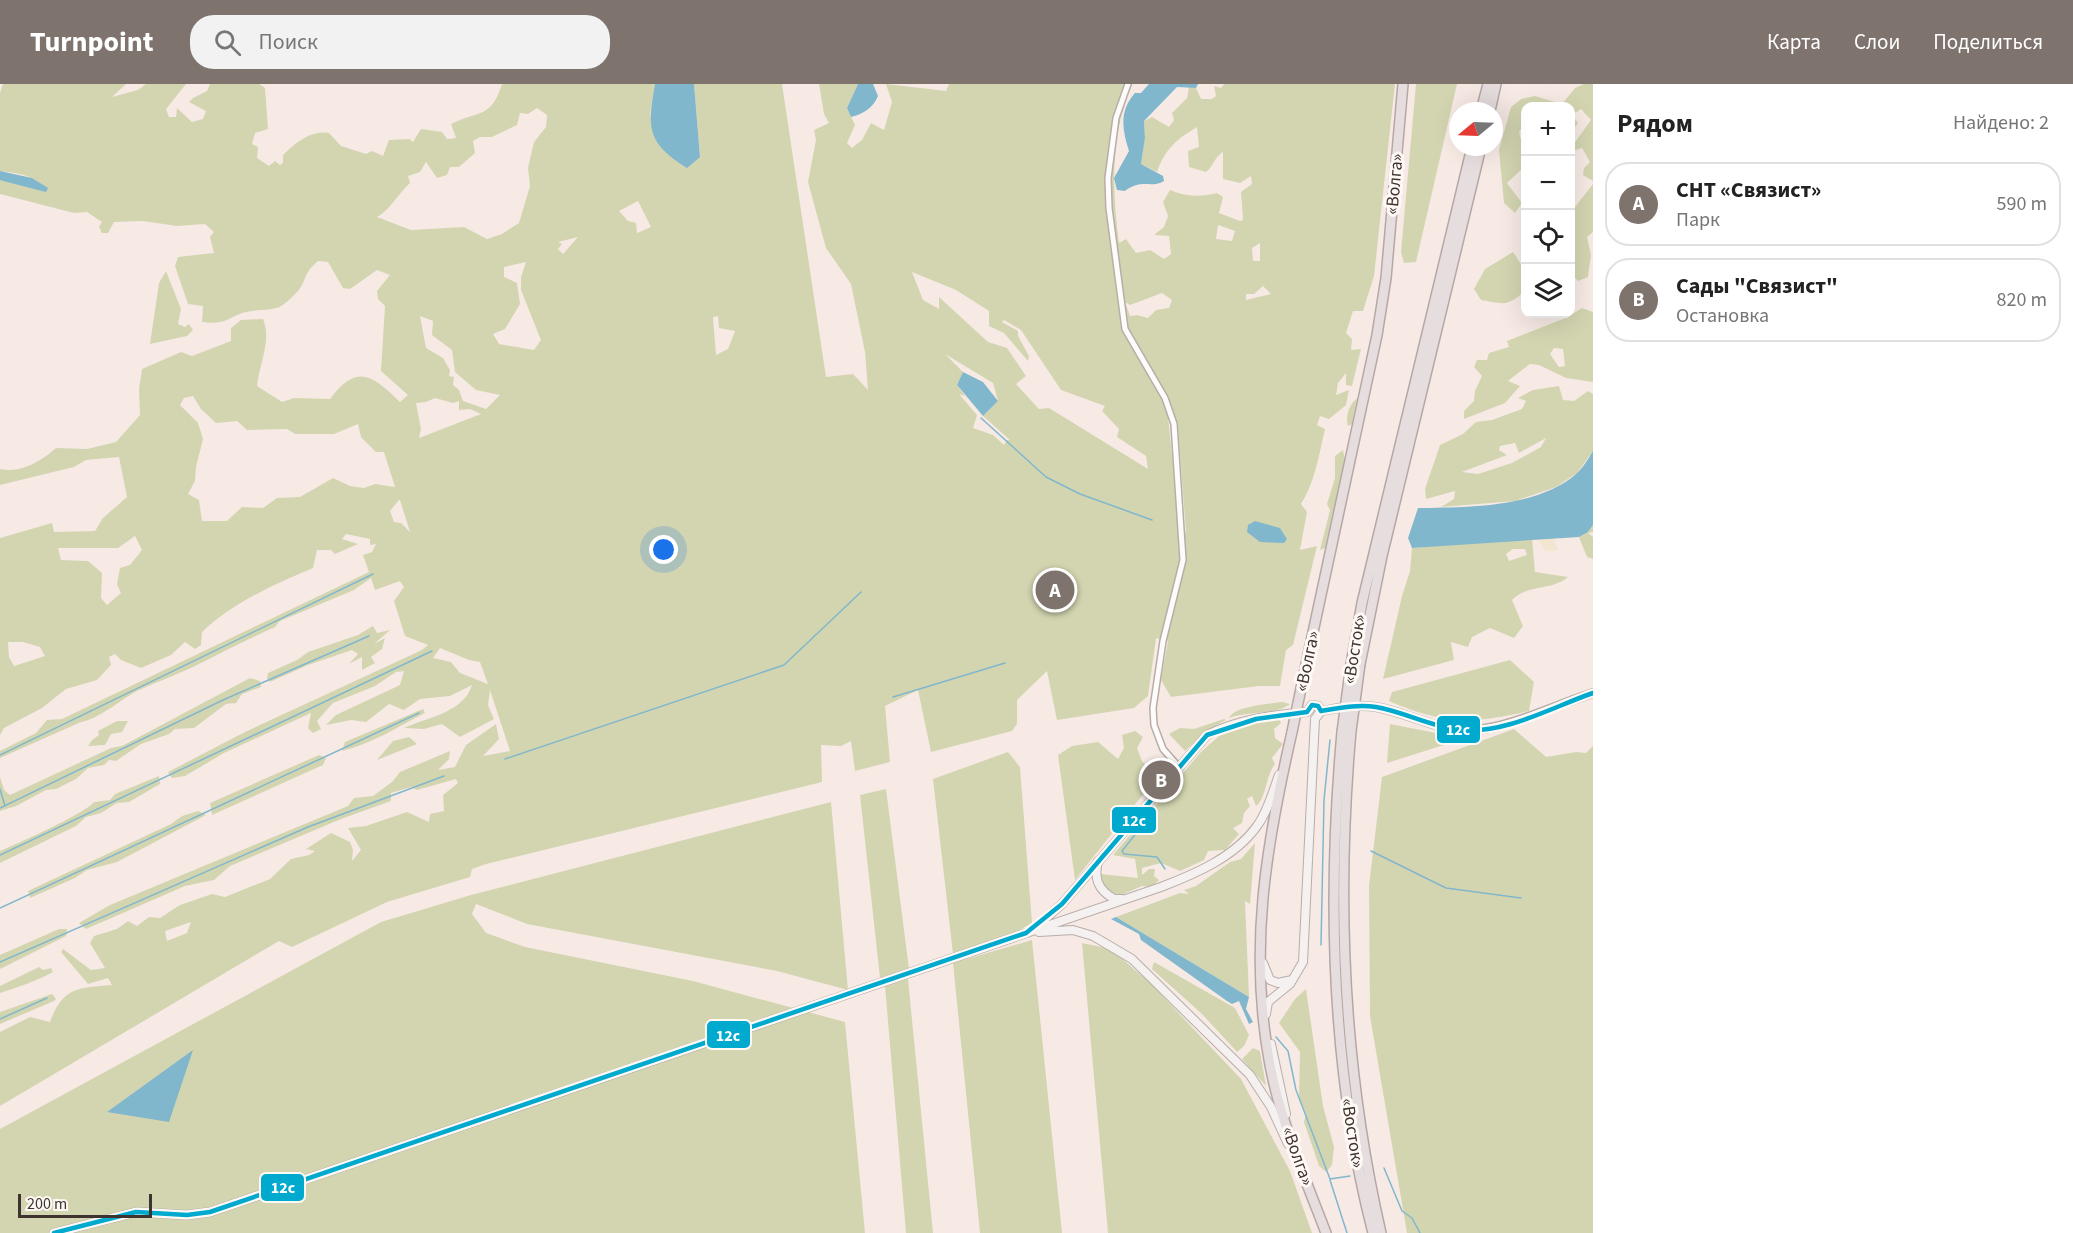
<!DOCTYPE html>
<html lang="ru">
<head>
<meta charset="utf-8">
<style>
	body { margin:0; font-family:"Source Sans 3",sans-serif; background:#f2f2f2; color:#222 }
	.controls { position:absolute; right:18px; top:18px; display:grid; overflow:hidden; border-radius:12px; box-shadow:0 6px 24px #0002 }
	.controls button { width:54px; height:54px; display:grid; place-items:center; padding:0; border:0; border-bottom:2px solid #e0e0e0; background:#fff; color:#222; font:30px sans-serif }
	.compass { position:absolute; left:1449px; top:18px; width:54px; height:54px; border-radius:50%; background:#fff; box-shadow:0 6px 24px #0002; rotate:251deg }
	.scale { position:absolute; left:18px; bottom:15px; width:134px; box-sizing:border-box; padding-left:6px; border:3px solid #3e332e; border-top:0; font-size:16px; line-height:21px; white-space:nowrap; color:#3e332e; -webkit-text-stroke:4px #fff9f6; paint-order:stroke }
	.you { position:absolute; left:664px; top:466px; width:21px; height:21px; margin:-15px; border:4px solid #fff; border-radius:50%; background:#1a73e8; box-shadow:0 0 0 9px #1a73e833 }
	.badge { display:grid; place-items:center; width:39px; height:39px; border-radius:50%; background:#7f736e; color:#fff; font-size:20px; font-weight:700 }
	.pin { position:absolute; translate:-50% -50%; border:3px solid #fff; box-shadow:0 2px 6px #0006 }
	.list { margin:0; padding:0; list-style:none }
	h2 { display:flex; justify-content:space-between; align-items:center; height:78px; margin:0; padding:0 24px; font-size:26px }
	h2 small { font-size:20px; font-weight:400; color:#767676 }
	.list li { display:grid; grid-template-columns:39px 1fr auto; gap:18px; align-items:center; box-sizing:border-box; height:84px; margin:0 12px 12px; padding:0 12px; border:2px solid #e0e0e0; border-radius:24px }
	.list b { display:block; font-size:22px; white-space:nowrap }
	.list p { margin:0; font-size:20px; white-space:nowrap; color:#767676 }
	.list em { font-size:20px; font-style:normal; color:#767676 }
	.icon { flex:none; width:33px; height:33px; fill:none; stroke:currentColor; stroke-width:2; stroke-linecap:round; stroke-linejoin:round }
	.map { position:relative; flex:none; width:1593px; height:1149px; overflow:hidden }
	header { display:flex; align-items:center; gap:36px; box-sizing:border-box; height:84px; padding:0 30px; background:#7f736e; color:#fff }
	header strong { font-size:28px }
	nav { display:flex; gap:33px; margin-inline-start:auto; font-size:21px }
	.search { width:420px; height:54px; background:#f2f2f2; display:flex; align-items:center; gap:15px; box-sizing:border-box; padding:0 21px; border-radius:24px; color:#767676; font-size:22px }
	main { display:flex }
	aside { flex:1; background:#fff }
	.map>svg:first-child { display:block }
	.green { fill:#d3d5b1; fill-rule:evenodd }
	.sand { fill:#f2e6d0 }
	.water { fill:#81b7cc }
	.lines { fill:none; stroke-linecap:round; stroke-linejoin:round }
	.stream { stroke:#81b7cc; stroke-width:1.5 }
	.minor-casing { stroke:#b8ada8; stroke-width:8 }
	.tertiary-casing { stroke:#b8ada8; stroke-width:10 }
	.secondary-casing { stroke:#b8ada8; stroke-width:10 }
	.trunk-casing { stroke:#b6a7a6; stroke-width:12 }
	.minor { stroke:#fefcfb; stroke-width:5 }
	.tertiary { stroke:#fefcfb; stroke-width:7 }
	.secondary { stroke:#f4f1f0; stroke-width:8 }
	.trunk { stroke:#e6dede; stroke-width:9 }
	.trunk-bridge-casing { stroke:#b6a7a6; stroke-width:12; stroke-linecap:butt }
	.trunk-bridge { stroke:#e6dede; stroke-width:9 }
	.bus-1-casing { stroke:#fff9f6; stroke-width:9 }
	.bus-1 { stroke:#00a9ce; stroke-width:4.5 }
	.labels { text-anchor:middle; stroke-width:6; stroke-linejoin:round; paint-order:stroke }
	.street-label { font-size:18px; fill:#3e332e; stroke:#fff9f6 }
	.line-badge { stroke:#fff9f6; stroke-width:2 }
	.badge-label { font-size:16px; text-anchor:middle; font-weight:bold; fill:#fff }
</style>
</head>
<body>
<header>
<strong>Turnpoint</strong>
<div class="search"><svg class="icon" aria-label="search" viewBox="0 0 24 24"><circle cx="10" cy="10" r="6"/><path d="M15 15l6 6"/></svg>Поиск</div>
<nav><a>Карта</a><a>Слои</a><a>Поделиться</a></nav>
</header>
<main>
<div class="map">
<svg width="1593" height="1149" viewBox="0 0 1593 1149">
	<rect width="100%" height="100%" fill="#f7eae5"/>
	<path class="green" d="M3,0H126L112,13L138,6L146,0H186L166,25L169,33H176L177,24L192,38L203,35L206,27L189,18L193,14L207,7L210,0H259L265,4L268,45L255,49L252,60L258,63L257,74L269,82L275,77L280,81L283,79V71C296,59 310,46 329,49L341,62L366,70L372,67L383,72L389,56L409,55L413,58L421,45L442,48L447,55L456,54L451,40C479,26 491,35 502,0H655L650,31L700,73L694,0H782L826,293L853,290L868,306L865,268L851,200L826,164L808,98L816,56L814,46L829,39L824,30L819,0H858L847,24L855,41L847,59L852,64L862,56L871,39L884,46L892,18L886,0L946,7L949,0H1132C1110,51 1112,105 1119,159L1126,155L1136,169L1150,166L1164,175L1171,170L1169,152L1154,151L1164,143L1168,132L1163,118L1170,106C1186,113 1200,113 1217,109L1223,113L1219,129L1240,137L1243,136L1241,108L1252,100L1251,92L1240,99L1223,95V68C1214,73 1214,82 1206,88L1189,83L1188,67L1199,63L1197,43C1177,55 1165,65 1157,88L1141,80L1145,54L1144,37L1152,33L1169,43L1174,36L1172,29L1187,14L1189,3L1196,4L1201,15H1212L1216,12L1214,2L1221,4L1224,0H1395L1374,192L1363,227H1353L1346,249L1352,255L1351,266L1361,265L1352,302L1346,301V289L1338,299L1336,311L1349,306L1346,321L1329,335L1320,332L1317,341L1325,345C1319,371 1315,398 1301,420L1307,428L1300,466L1317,462L1293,561L1286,566L1280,602H1259L1171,613L1161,596L1168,557L1156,554L1148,612L1134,624L1057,636L1047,587L1017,616V640L1012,647L931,668L918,606L885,622L890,678L855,687L851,657L841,662L821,661L822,698L486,780L472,785L470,793L387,818L292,863L279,857L0,1022V948L30,933L50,938C63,903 77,904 112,901L108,894L88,900L61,868L63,865L91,886L105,884L90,859L94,852L117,845L128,837L137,842L149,833L160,834L180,821L212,810L225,813L270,795L291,775L309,771L315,767L306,765L331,749L350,758L353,766L352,777L361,766L348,744L366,742L407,728L429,738L430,730L444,727L443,711L458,699L456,695L417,706L411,703L391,709V717L341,735L230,782L214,796L185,802L86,845L79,839L110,821L348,722L354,714L373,712L392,698L400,688L450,667L449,675L438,686L455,683L466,661L496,640L499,655L483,672L510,667L490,606L488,621L494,635L460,653L442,640L424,645L404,644C428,633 463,629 472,601L450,612L420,615L404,626L389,620L366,638L351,636L326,641L336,631L400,601L404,587L396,588L375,602L333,619L317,637L321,645L313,649L308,644L311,629L224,669L185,692L172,694L168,688L245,648L422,566L428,561L405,552L394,517L404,503L400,497L375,506L371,494L354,506L280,537L275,543C250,554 225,567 201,579C180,590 158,597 137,607C120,616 99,635 81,638L0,674V667L36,649L47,636L62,635L369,488L363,471L372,468L376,460L370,461V455L346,450L342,455L358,460L335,470L331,466H317L313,484C275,500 232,519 202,548L201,561L195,565L185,558L171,571L141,584L121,576L115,570L109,573L111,581L97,596L66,605L42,624L4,644L0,651V454L52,439L54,448L95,447L103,434L127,413L119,373L86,376L74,383L0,401V385C19,390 42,377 56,364L87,365L116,358L140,331L139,305L142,285L181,268L192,272L231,257V244L241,236L263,235C272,256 259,281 257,302L282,318L294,314L330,315C357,279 372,291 400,318L408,311L381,287L385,222L378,215L377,207L390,191L377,186L350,205L343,204L328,178L318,177C302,190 307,198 297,208C278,228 277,224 252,227C231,229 230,242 202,238L203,222L188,220L175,182L178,173L214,169L210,153L214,148L205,140L177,142L143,137L114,138L108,149H102L99,143L102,138L87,128L74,129L0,110V96L46,107C37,91 17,89 0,87V9ZM537,24L547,31L546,43L534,58L528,84L530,102L519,139L502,150L487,155L464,143L411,146L377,133C391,125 397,111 410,99L408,92L420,88L426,78L437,94L447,91L450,83H459L475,69L473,57L480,53H492L517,41L520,29L528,30ZM638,117L651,143L637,149L636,139L628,137L619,127ZM1218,141L1235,147L1232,157L1216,155ZM578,153L563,170L558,165L562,160L558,158ZM1260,159V177H1253L1252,164ZM526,178L521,193V206L541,256L534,266L499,260L493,250L505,245L520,220L517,199L504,193V183ZM912,188L956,206L989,227V242L1004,249L1028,277L1029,272L1018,252V247L1002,238L1004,236L1021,246L1061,306L1105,322L1102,327L1119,345L1117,353L1146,372L1148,385L1049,324L1039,325L1016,300L1026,292L1007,264L988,258L939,213V225L923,216ZM1263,202L1271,210L1246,216V210H1254ZM1162,209L1172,216L1169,224L1156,226L1148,234L1137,231L1130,232L1125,218L1130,221ZM420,232L433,237L432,251L452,266L455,288L476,306L500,311L486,325L463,317L459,306L453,301L454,293L449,292L450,286L443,274L426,264ZM718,232L719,244L735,247L728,265L716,271L713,233ZM945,270L993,299L998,317L983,332L1010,356H1007L1004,361L993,351L973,344L977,331L959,310L965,312L957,301L963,288ZM193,312L201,325L216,339L237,337L247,346L287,345L295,350H334L358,340L361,353L376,368H384L395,403L375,400L364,404L350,402L333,394L300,413L277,414L263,424L242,423L227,437H202L199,416L188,410L195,397L196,383L203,355L198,339L180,321L184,314ZM435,314L453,319L459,317V326L470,325L481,330L419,354L421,345L416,319L426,318ZM1168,333L1178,344L1186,448L1180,447ZM399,416H400L410,448L401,439L394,438L390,427ZM135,452L142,466L130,481L120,484L117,500L121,509L107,521L101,514L102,489L88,477L61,476L58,464H118ZM8,558H23L40,563L45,572L14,582L9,573ZM440,564L469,576L480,578L488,600L460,589L451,578L433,574ZM191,838L187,849L167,857L165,847Z
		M1416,0H1457L1416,178L1404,179L1401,168Z
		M1584,0H1593V97L1583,91L1584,84L1590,78L1582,64L1573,67L1570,65L1591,36L1581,25L1572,31L1578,39L1573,46L1571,44L1570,22H1526L1525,32L1522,35L1524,40L1519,48L1522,60L1525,55V82L1507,99L1522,119L1515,129L1504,119L1499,66L1511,23L1521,15L1535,12L1562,20L1575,4Z
		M1593,100V148L1587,153L1591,171L1588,193L1578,197L1571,190V160L1573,155L1571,128Z
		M1513,168C1526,185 1534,211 1506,219C1499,220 1488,217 1481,216L1474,205L1485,185Z
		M166,187L181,225L178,240L185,243L189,240L193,246L187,252L150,260L159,199Z
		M1582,224L1593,228V298L1566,294L1539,281L1530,280L1508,297L1520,302L1505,319L1464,335V327L1474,317L1475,307L1482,292L1474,283L1477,276H1487L1489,269L1509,263L1507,257L1568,233ZM1554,264L1563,265L1565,282L1559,283L1550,270Z
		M1559,302L1563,316L1574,317L1588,307L1593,310V367L1577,389L1556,403L1515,417L1441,423L1454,415L1455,407L1426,415L1425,405L1440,361L1463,350L1476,338L1492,336L1522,325L1526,317L1518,314L1533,306ZM1546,354L1541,363L1512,379L1478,390L1462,388L1507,371L1499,366L1500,362L1515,359L1519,369Z
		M1357,314L1352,340L1348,342C1345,332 1349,321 1357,314Z
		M1343,366L1345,377L1325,464L1320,466L1330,426L1327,420L1335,394V372Z
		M1593,441V448L1588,449L1593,453V475L1587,473L1579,453L1588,448Z
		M1532,454L1535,488L1568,493C1552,507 1527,500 1512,516L1523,542L1514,554L1490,544L1472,553L1468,563L1451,558L1454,576L1383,595L1402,512L1410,487L1412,464ZM1513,465H1525L1527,471L1509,477L1506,470Z
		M373,542L377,549L390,546L374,560L385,554L382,565L371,573L375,579L362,586V573L349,580L358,570L352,566L308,581L270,598L267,594L268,589L297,576L308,568L358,551Z
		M1510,576L1534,598L1529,627C1470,640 1446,641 1389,617L1392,608Z
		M250,594L260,597L261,603L242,610L236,619L226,620L194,644L175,645L169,650L141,660L116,677L109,676L104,681L88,684L76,695L56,705L46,706L16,722L0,727V693L4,706L10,711L111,664L122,662Z
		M1282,618L1290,620C1276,631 1246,627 1229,634C1234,622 1269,620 1282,618Z
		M423,625L425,629C398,643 371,660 342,667L345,658Z
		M1224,635L1226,636L1206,647L1185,667L1169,650L1180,644L1194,645Z
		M1279,635L1281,639L1274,645L1275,654L1283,660L1272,674L1275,680C1265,693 1267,713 1256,722L1252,712L1247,715L1250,722L1244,729L1242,739L1233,744L1239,750L1225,766L1208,767L1204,776L1180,787L1161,779L1142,784V791L1149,785H1155L1154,792L1159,796L1152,803L1142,802L1119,812C1107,808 1102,803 1100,790L1138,794L1135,775L1113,771L1201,668L1219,652L1241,643Z
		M117,637H128L122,648L111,650L105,661L88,662L92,656L99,651L98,647Z
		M1390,640L1457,653L1444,661L1387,679Z
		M1514,645L1546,673L1576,668L1586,669L1593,662V1149H1407L1370,932L1369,802L1382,693Z
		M1135,647L1143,653L1137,664L1142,677L1156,694L1075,796L1058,671L1072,662L1098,658L1118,675L1124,664L1122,651Z
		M409,653L417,660L377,676L393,657Z
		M1008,668L1020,683L1032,839L1018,847L953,870L933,695Z
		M319,671L326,674L323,681L212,731L210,719Z
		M159,692L160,700L129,718L117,719L101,729L86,733L76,742L0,779V767C19,759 84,730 94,718L110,716L115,710Z
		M886,705L909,885L880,894L860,711Z
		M831,718L848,906L777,887L527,840L476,820L472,830L486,849L525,863L693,897L845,938L865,1149H0V1045L381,838L471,811Z
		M198,727L206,731L117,778L87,786L75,794L30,814L28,807L171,740L182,732Z
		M1255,759L1250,820L1245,817L1249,913L1116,833L1180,809L1189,810L1184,806L1196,802L1230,778L1241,775Z
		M59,845H67L66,852L0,885V871Z
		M1032,856L1062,1149H980L953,879Z
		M1082,859L1111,865L1151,900L1241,995L1290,1087L1312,1149H1108Z
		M1154,878L1235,924L1249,951L1244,962L1237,968L1202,930L1152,885Z
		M39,883L43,886L51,884L53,888C36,897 19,903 0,909V902Z
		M908,895L933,1149H906L885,902Z
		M1306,905L1323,1022L1334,1063L1332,1081L1326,1088L1319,1082L1304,1038L1306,1030L1299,1014L1300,968L1279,939L1295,915Z
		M52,910L56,915L54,917L0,940V928Z
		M1253,964L1260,967L1266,1002L1242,975Z"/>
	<path class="sand" d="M1553,453L1558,466L1545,467L1537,454Z"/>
	<path class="water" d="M655,0H694L700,73L687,84C647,59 647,45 655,0Z
		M858,0H873L878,12C873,24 863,30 851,33L847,24Z
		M1149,0H1198L1196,4L1177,3L1144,37L1145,54L1141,80L1163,92L1164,97C1150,105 1143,94 1125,107L1117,106L1114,94L1129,67C1122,45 1119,27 1135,9H1141Z
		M0,87L32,94L48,104L46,108L3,97L0,96Z
		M963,288L983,298L998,317L983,332L957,301Z
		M1593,367V441L1588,448L1579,453L1412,464L1408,454L1418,424C1467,423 1537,424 1576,390C1583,384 1588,375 1593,367Z
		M1255,437L1280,444L1287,455L1284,459L1260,458L1247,448L1248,441Z
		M1116,833L1249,913L1246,925L1253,938L1249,940L1239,917L1232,920L1227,917L1141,856L1139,850L1111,835Z
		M193,966L169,1038L107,1028Z"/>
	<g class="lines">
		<path class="stream" d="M981,334L1046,393L1080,410L1152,436
			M893,613L1005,579
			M0,671L373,490
			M505,675L784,581L861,508
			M0,705L5,722
			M0,724L223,616L369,552
			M1138,747L1122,767L1124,770L1157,773L1165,785
			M1371,767L1446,804L1521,814
			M0,771L432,567
			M0,824L419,629
			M1321,861L1324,716L1330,656
			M0,878L308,743L444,692
			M0,935L47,914
			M1276,953L1288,967L1296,1006L1330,1095L1350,1092
			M1384,1084L1402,1127L1412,1134L1420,1149
			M1330,1096L1347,1149"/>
		<g class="minor-casing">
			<path id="minor" d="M1128,0L1116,34L1108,94L1109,124L1125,245L1165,314L1174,340L1183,476L1163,557L1153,624L1154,641L1163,665L1178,682"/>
		</g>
		<g class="tertiary-casing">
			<path id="tertiary" d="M1321,627C1340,624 1357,620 1376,623C1409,629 1440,648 1474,646C1510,644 1558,620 1593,609"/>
		</g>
		<g class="secondary-casing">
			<path id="secondary" d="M1098,777C1094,794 1097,805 1114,815H1122
				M1037,842L1062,820L1207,651C1239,635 1272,631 1307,628L1312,621L1318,622L1321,627L1315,635
				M1039,848L1073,846L1093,852L1132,875L1250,991L1271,1023L1288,1060
				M1263,879L1270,896L1278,899L1292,896
				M1266,930L1268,918L1290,900L1303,878L1315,635
				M1271,960L1286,1030
				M54,1149L136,1128L187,1131L210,1128L1161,803C1195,790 1235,773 1257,742C1268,727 1273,707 1279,691"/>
		</g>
		<g class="trunk-casing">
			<path id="trunk" d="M1481,27L1488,0
				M1490,27L1496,0
				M1351,580L1362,519L1472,63
				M1360,580L1382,472L1481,63
				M1304,590L1377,251L1386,194L1403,0
				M1351,647C1336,815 1343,984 1381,1149
				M1292,648C1266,761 1248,866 1270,981C1281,1039 1305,1094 1326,1149
				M1342,648C1327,814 1331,987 1373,1149"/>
		</g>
		<use href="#minor" class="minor"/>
		<use href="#tertiary" class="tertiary"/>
		<use href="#secondary" class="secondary"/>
		<use href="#trunk" class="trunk"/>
		<g class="trunk-bridge-casing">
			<path id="trunk-bridge" d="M1351,647L1360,580
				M1292,648L1304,590
				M1342,648L1351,580"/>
		</g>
		<use href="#trunk-bridge" class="trunk-bridge"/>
		<g class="bus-1-casing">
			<path id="bus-1" d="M1321,627C1339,624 1358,620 1376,623C1405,628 1431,643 1461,646C1506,650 1552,623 1593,609
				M54,1149L136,1128L187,1131L210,1128L1026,849L1062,820L1207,651L1256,635L1307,628L1312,621L1318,622L1321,627"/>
		</g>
		<use href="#bus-1" class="bus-1"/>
	</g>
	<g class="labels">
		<g class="street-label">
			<text transform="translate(1394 100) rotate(-85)" y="6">«Волга»</text>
			<text transform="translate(1354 565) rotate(-81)" y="6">«Восток»</text>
			<text transform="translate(1307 577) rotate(-78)" y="6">«Волга»</text>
			<text transform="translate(1353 1049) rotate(81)" y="6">«Восток»</text>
			<text transform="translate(1298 1072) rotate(70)" y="6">«Волга»</text>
		</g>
	</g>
	<g class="line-badge">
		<rect x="1436" y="631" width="45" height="29" rx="6" fill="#00a9ce"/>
		<rect x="1111" y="722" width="46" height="28" rx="6" fill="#00a9ce"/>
		<rect x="706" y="936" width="45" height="29" rx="6" fill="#00a9ce"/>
		<rect x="260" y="1089" width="45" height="29" rx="6" fill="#00a9ce"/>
	</g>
	<g class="badge-label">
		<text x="1458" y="651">12с</text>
		<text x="1134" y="742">12с</text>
		<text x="728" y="957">12с</text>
		<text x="283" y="1109">12с</text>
	</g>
</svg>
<div class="controls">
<button>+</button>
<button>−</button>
<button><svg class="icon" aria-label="locate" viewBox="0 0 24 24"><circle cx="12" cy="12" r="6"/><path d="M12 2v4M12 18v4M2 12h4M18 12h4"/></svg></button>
<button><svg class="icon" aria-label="layers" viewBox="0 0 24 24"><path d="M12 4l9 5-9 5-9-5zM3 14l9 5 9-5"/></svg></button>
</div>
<svg class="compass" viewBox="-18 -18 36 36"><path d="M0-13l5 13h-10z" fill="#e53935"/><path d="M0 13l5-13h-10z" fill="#767676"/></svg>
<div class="scale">200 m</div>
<div class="you"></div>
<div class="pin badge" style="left:1055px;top:506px">A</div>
<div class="pin badge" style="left:1161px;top:696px">B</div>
</div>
<aside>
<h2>Рядом<small>Найдено: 2</small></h2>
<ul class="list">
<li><span class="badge">A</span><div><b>СНТ «Связист»</b><p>Парк</p></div><em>590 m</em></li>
<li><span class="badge">B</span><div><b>Сады &quot;Связист&quot;</b><p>Остановка</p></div><em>820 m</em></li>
</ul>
</aside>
</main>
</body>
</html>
